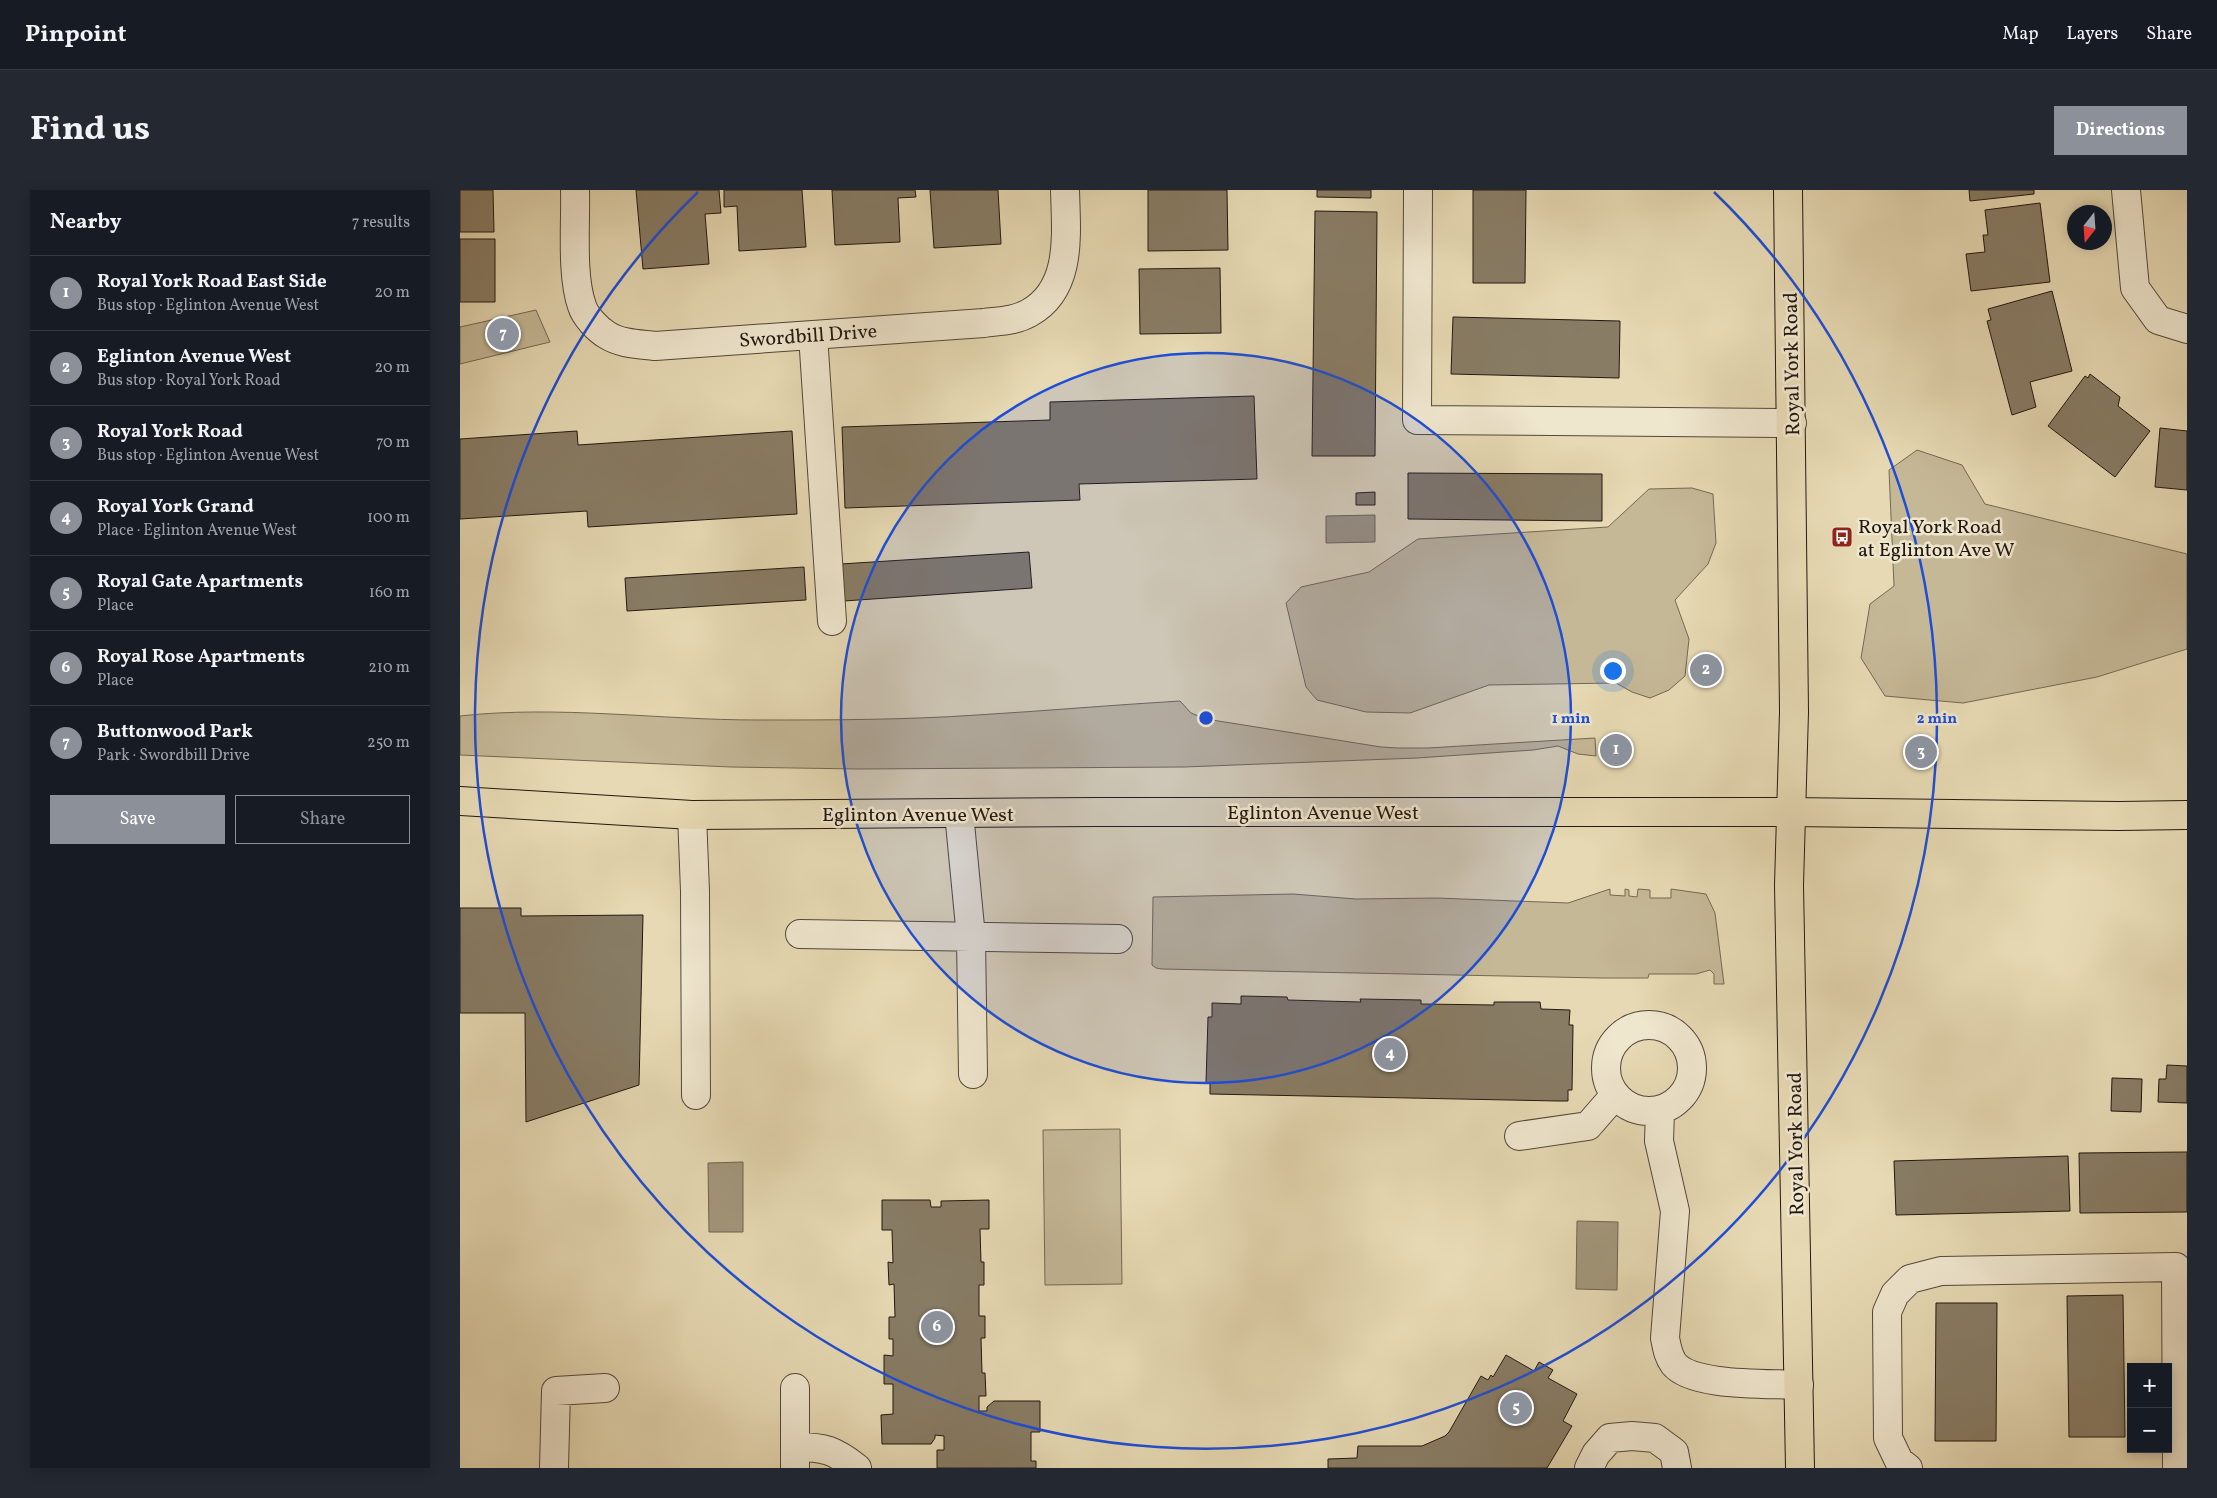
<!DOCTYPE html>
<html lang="en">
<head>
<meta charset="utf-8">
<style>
	body { margin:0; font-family:Vollkorn,serif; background:#242831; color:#f1f3f6 }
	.controls { position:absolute; right:15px; bottom:15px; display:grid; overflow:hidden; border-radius:0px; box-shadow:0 2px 12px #0003 }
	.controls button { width:45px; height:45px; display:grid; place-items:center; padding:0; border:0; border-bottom:1px solid #363941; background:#171b24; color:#f1f3f6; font:25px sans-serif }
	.compass { position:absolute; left:1607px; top:15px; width:45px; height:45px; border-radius:50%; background:#171b24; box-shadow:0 2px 12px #0003; rotate:197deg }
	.you { position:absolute; left:1152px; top:480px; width:18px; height:18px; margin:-12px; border:4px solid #fff; border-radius:50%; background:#1a73e8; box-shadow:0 0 0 8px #1a73e833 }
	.badge { display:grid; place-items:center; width:32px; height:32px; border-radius:50%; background:#8c9099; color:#fff; font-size:16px; font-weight:700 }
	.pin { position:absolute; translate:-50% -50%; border:2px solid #fff; box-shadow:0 1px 5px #0006 }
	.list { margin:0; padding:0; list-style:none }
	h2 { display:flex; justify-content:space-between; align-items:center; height:65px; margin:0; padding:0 20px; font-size:21px }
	h2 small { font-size:16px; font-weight:400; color:#9ea1a6 }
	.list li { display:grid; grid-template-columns:32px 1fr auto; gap:15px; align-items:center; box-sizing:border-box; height:75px; padding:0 20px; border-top:1px solid #363941 }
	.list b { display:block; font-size:19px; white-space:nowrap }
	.list p { margin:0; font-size:16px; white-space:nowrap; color:#9ea1a6 }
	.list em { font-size:16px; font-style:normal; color:#9ea1a6 }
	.actions { display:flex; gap:10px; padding:15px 20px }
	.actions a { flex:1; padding:11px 0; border:1px solid #8c9099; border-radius:0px; text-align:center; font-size:18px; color:#8c9099 }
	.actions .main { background:#8c9099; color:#fff }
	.map { position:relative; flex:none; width:1727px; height:1278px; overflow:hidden; border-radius:0px }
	header { display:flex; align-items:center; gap:30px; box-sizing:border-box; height:70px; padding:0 25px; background:#171b24; border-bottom:1px solid #363941 }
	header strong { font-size:24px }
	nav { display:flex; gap:28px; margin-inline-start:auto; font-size:18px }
	.intro { display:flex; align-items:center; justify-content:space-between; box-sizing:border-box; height:120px; padding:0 30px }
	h1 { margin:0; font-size:35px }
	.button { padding:12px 22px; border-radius:0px; background:#8c9099; color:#fff; font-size:18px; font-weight:700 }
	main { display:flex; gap:30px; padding:0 30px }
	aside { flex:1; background:#171b24; border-radius:0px; box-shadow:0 2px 12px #0003 }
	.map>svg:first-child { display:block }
	.green { fill:#c5b897; stroke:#746854 }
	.water { fill:#a3977c; stroke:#6f6451 }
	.building { fill:#887c65; stroke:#221810 }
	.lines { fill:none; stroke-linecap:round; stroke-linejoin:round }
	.minor-casing { stroke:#534839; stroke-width:30 }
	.major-casing { stroke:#221810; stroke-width:30 }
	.minor { stroke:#efe6ce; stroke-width:28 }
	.major { stroke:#e6d9b3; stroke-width:28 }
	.ring { fill:none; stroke:#1d4ed8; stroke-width:2.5 }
	.labels { text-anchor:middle; stroke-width:5; stroke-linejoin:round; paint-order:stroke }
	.street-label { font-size:20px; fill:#221810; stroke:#efe6ce }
	.poi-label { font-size:20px; fill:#221810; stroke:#efe6ce; text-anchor:start }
	.centre { fill:#1d4ed8; stroke:#efe6ce; stroke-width:2.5 }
	.ring-label { font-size:15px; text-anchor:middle; font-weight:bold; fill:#1d4ed8; stroke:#efe6ce; stroke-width:5; stroke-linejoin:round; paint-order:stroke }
</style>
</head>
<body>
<header>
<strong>Pinpoint</strong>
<nav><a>Map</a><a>Layers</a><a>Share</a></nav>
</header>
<div class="intro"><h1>Find us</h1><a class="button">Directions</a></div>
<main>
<aside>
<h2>Nearby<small>7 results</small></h2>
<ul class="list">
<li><span class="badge">1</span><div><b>Royal York Road East Side</b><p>Bus stop · Eglinton Avenue West</p></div><em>20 m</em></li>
<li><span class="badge">2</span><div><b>Eglinton Avenue West</b><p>Bus stop · Royal York Road</p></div><em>20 m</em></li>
<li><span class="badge">3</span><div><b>Royal York Road</b><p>Bus stop · Eglinton Avenue West</p></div><em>70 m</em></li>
<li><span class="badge">4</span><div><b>Royal York Grand</b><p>Place · Eglinton Avenue West</p></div><em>100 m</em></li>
<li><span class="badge">5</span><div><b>Royal Gate Apartments</b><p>Place</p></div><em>160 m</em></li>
<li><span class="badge">6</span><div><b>Royal Rose Apartments</b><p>Place</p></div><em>210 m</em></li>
<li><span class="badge">7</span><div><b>Buttonwood Park</b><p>Park · Swordbill Drive</p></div><em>250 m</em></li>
</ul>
<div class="actions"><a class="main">Save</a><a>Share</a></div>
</aside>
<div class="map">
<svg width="1727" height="1278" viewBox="0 0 1727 1278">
	<rect width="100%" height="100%" fill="#e6d9b3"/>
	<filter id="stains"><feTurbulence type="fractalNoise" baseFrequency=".004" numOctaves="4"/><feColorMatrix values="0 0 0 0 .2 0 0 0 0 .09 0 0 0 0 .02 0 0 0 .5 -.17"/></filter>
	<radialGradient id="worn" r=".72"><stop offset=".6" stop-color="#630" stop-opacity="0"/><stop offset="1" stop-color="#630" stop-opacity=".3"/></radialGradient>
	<path class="green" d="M76,120L90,152L0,174V137Z
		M1457,260L1502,275L1525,314L1727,364V459L1637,487L1503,513L1425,506L1401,468L1410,414L1434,396L1429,280Z
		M1232,298L1253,304L1256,353L1248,374L1215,410L1229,449L1225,486L1209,500L1190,508L1172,502L1156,493L1029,495L950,523L906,522L857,510L846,497L826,413L841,397L909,382L958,349L1148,337L1189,299Z
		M720,511L731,523L746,529L921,557L938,558H968L1135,548L1136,566L1118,564L1098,556L1073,560L957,568L724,577L399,579L271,577L0,565V526C99,515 198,530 298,530C371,530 444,530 517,525C584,521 652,515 720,511Z
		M1150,699V705L1165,706V699L1169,700V706L1177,707L1178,699L1190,700V708H1211V699L1246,704L1255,723L1264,794H1254V784L1250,780L1236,784H1189L1188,788H1141L702,779L696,778L692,775L693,707L833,704L896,709L976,708L1108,713Z
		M660,939L662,1094L585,1095L583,940Z"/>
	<path class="water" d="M915,325V352L866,353V326Z
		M283,972V1042H249L248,973Z
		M1117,1031L1158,1032L1157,1100L1116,1099Z"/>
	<path class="building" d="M0,0H33L34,42H0Z
		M176,0H259L261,23L245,24L249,74L183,79Z
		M264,0H342L346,57L279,61L277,16L264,17Z
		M372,0H455L456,7L438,8L440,52L375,55Z
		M470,0H538L541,54L474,58Z
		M688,0H767L768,60L688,61Z
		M857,0H911V8L857,7Z
		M1013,0H1066L1065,93H1013Z
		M1509,0H1574V4L1510,11Z
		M1580,13L1590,92L1511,101L1506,64L1525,62L1523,45H1528L1525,20Z
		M855,21L917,22L915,266H852Z
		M0,49H35V112H0Z
		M760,78L761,143L680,144L679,79Z
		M1592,101L1612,181L1570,192L1576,217L1552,225L1527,131L1531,130L1528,119Z
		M993,127L1160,131L1159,188L991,184Z
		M1630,184L1660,207L1658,216L1690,241L1655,287L1588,236L1625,186L1628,188Z
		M794,206L797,289L619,294L620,310L385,318L382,237L590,230V212Z
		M1700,238L1727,241V300L1695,297Z
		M117,241L118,255L332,241L337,324L128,337L127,321L0,329V249Z
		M948,283L1142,284V331L948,329Z
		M915,302V315H896V303Z
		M569,362L572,398L384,411L381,374Z
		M344,377L346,410L167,421L165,388Z
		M0,718H61V726L183,725L179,895L66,932L65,823H0Z
		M781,806L827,807L828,810L901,812L900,809L961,810V814L1034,815V812H1080L1081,819L1110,820L1109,835H1113L1112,900H1108V911H1098L750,904V893H746L748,827H752V813L781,814Z
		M1707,875L1727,876V913L1698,912L1699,889H1706Z
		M1652,888L1682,889L1681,922L1651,921Z
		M1727,962V1022L1620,1023L1619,963Z
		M1608,966L1610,1021L1436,1025L1434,971Z
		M422,1010H470L471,1017H481V1011L529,1010V1039H520L521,1072H524V1095H519V1126H525V1148H521L522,1183H525L526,1206H519V1221H527V1217L534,1211H580V1242H571V1271H576V1278H477V1260H484V1246L475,1245V1248L471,1254H422L421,1225L433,1224V1194H424V1165L433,1166V1149H429V1127H435L434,1094L429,1095L428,1072L433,1073L432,1040H422Z
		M1663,1105L1665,1247H1609L1607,1106Z
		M1476,1113H1537L1536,1251H1475Z
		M1046,1165L1074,1181L1079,1172L1093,1180L1088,1188L1117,1204L1103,1231L1112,1236L1087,1278H868V1269L897,1268L898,1256H962L985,1246L989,1242L1021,1186L1028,1190L1031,1185L1033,1187Z"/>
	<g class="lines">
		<g class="minor-casing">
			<path id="minor" d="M115,0C116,33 111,85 122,116C125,126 137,139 147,145C161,154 179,154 195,156L524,133C539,131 555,131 569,123C613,99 606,43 605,0
				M958,0L957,230L1332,233
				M1666,0L1675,98L1698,130L1727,139
				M353,145L372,431
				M499,623L511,747L513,884
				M232,625L235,701L236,905
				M340,744L658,749
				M1146 878a43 43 0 1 1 86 0a43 43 0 1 1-86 0Z
				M1200,921L1199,951L1215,1021L1205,1148C1207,1158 1208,1166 1214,1174C1233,1197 1309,1193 1339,1195
				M1059,946L1128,936L1155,905
				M335,1198V1278
				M335,1257C365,1257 374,1260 397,1278
				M94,1278L96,1201L145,1198
				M1129,1278L1136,1264L1150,1248L1172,1246L1195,1248L1214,1262L1217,1278
				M1448,1278L1439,1271L1428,1248L1427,1122L1435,1104L1450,1089L1481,1081L1716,1077L1717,1278"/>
		</g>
		<g class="major-casing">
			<path id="major" d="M1328,0L1334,522L1329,695L1340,1278
				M0,611L232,625L637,622H1331L1659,626L1727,625"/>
		</g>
		<use href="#minor" class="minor"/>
		<use href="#major" class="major"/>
	</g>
	<circle cx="746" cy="528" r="365" fill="#1d4ed8" fill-opacity=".12"/>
	<g class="ring">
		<circle cx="746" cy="528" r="365"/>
		<path d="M1254 2A731 731 0 1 1 238 2"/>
	</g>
	<defs>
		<g id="bus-square" transform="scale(1.125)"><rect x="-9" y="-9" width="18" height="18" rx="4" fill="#8f2418" stroke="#efe6ce"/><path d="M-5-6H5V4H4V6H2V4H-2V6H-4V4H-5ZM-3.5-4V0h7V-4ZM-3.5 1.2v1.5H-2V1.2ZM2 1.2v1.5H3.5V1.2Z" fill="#fff"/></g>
	</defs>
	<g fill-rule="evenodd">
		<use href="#bus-square" x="1382" y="347"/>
	</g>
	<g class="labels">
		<g class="street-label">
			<text transform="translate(348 145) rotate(-4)" y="7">Swordbill Drive</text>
			<text transform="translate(1331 174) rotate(-91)" y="7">Royal York Road</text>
			<text x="863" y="629">Eglinton Avenue West</text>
			<text x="458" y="631">Eglinton Avenue West</text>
			<text transform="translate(1335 954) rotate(-91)" y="7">Royal York Road</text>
		</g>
		<g class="poi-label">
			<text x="1398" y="343">Royal York Road<tspan x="1398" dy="23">at Eglinton Ave W</tspan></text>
		</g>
	</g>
	<circle cx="746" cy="528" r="8" class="centre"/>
	<g class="ring-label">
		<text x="1111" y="533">1 min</text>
		<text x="1477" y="533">2 min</text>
	</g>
	<rect width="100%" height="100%" filter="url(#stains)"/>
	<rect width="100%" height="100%" fill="url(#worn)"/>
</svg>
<div class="controls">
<button>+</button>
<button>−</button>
</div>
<svg class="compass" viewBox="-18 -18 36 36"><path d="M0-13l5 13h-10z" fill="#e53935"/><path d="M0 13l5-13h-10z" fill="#9ea1a6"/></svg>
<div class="you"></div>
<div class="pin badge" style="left:1156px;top:560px">1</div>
<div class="pin badge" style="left:1246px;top:480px">2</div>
<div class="pin badge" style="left:1461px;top:562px">3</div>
<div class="pin badge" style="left:930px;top:864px">4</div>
<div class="pin badge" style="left:1056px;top:1218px">5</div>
<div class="pin badge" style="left:477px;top:1137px">6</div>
<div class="pin badge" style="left:43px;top:144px">7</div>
</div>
</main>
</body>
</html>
